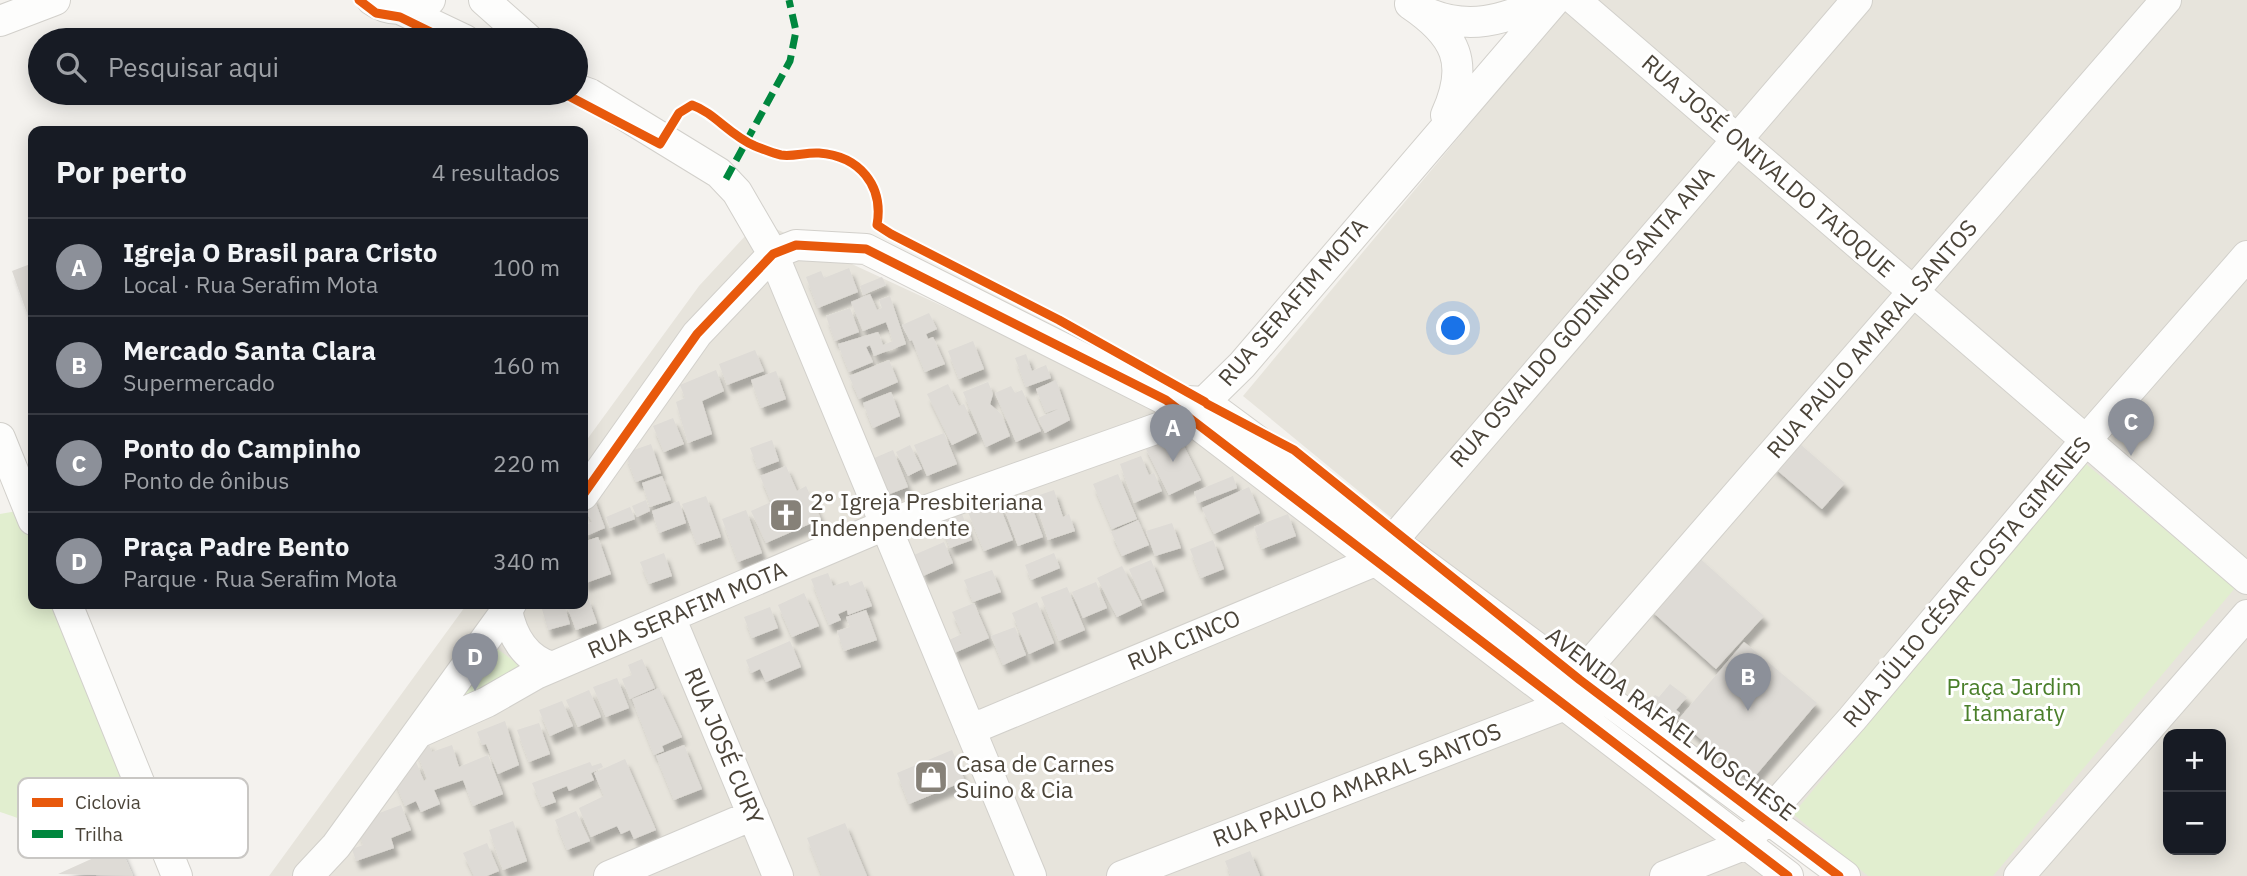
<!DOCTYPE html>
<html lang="pt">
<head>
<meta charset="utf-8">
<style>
	body { margin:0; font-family:"IBM Plex Sans",sans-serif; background:#242831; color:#f1f3f6 }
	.controls { position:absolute; right:21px; bottom:21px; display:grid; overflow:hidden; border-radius:14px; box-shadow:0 4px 18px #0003 }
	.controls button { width:63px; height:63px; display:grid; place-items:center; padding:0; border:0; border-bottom:2px solid #363941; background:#171b24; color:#f1f3f6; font:35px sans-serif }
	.you { position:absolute; left:1454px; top:329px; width:24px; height:24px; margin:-18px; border:5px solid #fff; border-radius:50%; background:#1a73e8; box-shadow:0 0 0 10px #1a73e833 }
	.badge { display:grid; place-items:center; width:46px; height:46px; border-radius:50%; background:#8c9099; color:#fff; font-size:23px; font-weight:700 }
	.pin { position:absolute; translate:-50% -58px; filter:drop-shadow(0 2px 4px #0008) }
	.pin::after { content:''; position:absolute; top:37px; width:24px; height:21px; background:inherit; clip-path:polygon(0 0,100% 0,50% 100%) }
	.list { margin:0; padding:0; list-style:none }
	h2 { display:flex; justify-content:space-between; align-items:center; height:91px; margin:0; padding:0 28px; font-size:30px }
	h2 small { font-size:23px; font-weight:400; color:#9ea1a6 }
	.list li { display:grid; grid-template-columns:46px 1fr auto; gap:21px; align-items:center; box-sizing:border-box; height:98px; padding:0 28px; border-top:2px solid #363941 }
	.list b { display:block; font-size:26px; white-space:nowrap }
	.list p { margin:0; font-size:23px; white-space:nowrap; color:#9ea1a6 }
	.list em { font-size:23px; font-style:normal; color:#9ea1a6 }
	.icon { flex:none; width:38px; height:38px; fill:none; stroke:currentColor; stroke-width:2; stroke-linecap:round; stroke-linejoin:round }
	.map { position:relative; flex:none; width:2247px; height:876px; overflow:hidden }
	.search { position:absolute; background:#171b24; box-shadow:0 4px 18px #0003; left:28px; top:28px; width:560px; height:77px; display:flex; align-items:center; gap:18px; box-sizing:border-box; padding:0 24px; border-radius:38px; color:#9ea1a6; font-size:26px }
	.panel { position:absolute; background:#171b24; box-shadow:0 4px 18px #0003; left:28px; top:126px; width:560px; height:483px; border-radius:14px }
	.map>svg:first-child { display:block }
	.residential { fill:#e7e4dc; fill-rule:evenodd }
	.green { fill:#e1eecf }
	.building { fill:#dedbd6; filter:url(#shadow) }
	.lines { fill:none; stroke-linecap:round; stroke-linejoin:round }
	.minor-casing { stroke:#d2d0cb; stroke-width:32 }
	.minor { stroke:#fdfdfc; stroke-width:30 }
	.quiet { stroke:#00873e; stroke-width:7; stroke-dasharray:14 7; stroke-linecap:butt }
	.cycleway-casing { stroke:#fff; stroke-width:13 }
	.cycleway { stroke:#e8590c; stroke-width:9 }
	.labels { text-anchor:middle; stroke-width:6; stroke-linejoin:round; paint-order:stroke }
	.street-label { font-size:23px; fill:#4b4439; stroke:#fff }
	.poi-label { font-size:23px; fill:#4b4439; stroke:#fff; text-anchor:start }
	.park-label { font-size:23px; fill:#4a7f2a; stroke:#fff }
	.key { fill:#fff; stroke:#c9c7c4; stroke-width:2 }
	.key-label { font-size:19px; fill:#4b4439 }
</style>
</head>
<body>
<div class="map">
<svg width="2247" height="876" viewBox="0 0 2247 876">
	<defs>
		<filter id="shadow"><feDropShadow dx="4.5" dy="8" stdDeviation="2" flood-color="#0004"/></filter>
	</defs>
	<rect width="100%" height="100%" fill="#f4f2ee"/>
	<path class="residential" d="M1573,0H2247V876H1827L1243,396ZM2168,734H2221V850H2168Z
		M759,221L1150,402L1776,876H269L467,604H583V445L699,286Z"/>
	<path class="green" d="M2086,464L2235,588L1993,876H1868L1793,814Z
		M17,511L33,515V604H80L134,785C126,796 122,809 114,819C88,854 31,821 0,812V514Z
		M488,642L526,670L452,708Z"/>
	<path class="building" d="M33,263V311L27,313L12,271Z
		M849,268L858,292L818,308L806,277L821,271L824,278Z
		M882,277L886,285L863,295L860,286Z
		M870,294L877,310L882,308L879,300L890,296L906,344L874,356L870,345L866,347L873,362L849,372L838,344L878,332L883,345L893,341L886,322L863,331L851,302Z
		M850,308L859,332L835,341L826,316Z
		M929,313L937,329L926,334L928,339L933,337L945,364L925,372L912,340L910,341L902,325Z
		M973,341L984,369L959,379L948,351Z
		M755,350L764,371L727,385L719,364Z
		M1026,354L1032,371L1046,365L1051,378L1026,387L1015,358Z
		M889,360L898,382L859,399L849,376Z
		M716,370L724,391L702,401L712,434L688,443L676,402L685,398L680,385Z
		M776,371L786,399L761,408L751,380Z
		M1056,380L1070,420L1045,433L1038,418L1058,409L1046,413L1036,389Z
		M988,382L993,394L990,404L1002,415L1010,436L986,447L963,392Z
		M948,384L959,406L964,404L977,433L952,445L927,394Z
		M1011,386L1015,393L1022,390L1041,431L1016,442L995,393Z
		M891,392L900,416L873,428L863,403Z
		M673,418L684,444L664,452L653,426Z
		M1176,430L1201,480L1169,495L1144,445Z
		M944,433L957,464L927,476L914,445Z
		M1794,439L1845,483L1822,509L1771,465Z
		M772,440L779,461L758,469L750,448Z
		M651,444L661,473L636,482L625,453Z
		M910,445L922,469L908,476L896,452Z
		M893,450L908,487L887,495L872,459Z
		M1141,456L1149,475L1154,473L1162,491L1134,503L1120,464Z
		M786,466L797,491L806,486L821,519L766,543L751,511L771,502L760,476Z
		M1118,474L1137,519L1112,529L1093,484Z
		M662,476L671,500L650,507L642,483Z
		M1233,476L1237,488L1198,503L1194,492Z
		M1249,487L1260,513L1214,534L1202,508Z
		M1054,490L1063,517L1069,514L1075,531L1048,540L1034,497Z
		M592,493L605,528L583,537V527L592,522L583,506Z
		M706,496L721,537L697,545L682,504Z
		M1029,499L1043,537L1018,546L1004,508Z
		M646,500L650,511L637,517L632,506Z
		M679,501L686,523L659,533L652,511Z
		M990,503L991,507L999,504L1013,540L984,551L968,512Z
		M630,507L635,519L610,528L606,517Z
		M746,510L762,553L738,562L722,519Z
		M962,514L972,540L950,548L940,522Z
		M1288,514L1296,536L1262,549L1254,527Z
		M1138,520L1149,545L1122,556L1111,532Z
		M1172,523L1181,548L1155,556L1146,531Z
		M598,537L611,574L583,584V542Z
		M1213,540L1224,569L1201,578L1190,549Z
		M944,542L953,563L923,576L914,555Z
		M664,553L672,576L649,584L640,562Z
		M1054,553L1060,568L1031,580L1025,565Z
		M1696,555L1764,616L1716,669L1648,608Z
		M1151,560L1164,591L1142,600L1129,569Z
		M1122,566L1142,605L1117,617L1097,578Z
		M992,570L1001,592L973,602L964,580Z
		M828,573L833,586L848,581L850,586L862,581L872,606L848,615L847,610L838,614L841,620L829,625L811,579Z
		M1096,582L1107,608L1083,618L1072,592Z
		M1067,587L1085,630L1059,641L1041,597Z
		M804,593L819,626L792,637L778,605Z
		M588,598L597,623L576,630L567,606L583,604V600Z
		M1037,602L1054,643L1029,654L1012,613Z
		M974,603L989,638L954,653L949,640L962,634L952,612Z
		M564,604L570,624L548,630L542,609Z
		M770,607L778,628L752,638L744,617Z
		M866,610L877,640L844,651L837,631L850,627L846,617Z
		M1015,627L1026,655L1003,665L991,636Z
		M790,641L801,667L766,682L760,669L751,673L746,660Z
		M1744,642L1817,703L1751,781L1678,720Z
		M642,659L655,688L630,699L622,679L632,675L628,665Z
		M617,678L629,708L606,717L593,687Z
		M1670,684L1687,697L1676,710L1680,713L1674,720L1650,701L1655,695L1659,697Z
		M659,688L682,737L662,746L664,751L654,755L632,699Z
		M589,690L601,717L578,727L566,700Z
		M562,701L573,726L550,736L539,710Z
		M505,721L519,765L498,774L486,744L482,745L477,732Z
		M539,723L550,754L529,762L517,730Z
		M428,742L432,752L452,745L459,767L488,755L503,794L473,806L463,780L434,790L440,804L421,812L416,801L405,806L391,772L416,762L424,781L427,779L415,747Z
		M684,745L702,789L674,800L656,756Z
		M952,750L965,781L909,804L897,773Z
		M625,759L656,830L634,839L630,830L621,834L617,826L591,837L579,808L604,796L594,773Z
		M590,762L592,766L601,763L603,767L591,773L594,780L569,791L567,786L552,792L556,802L542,807L532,783Z
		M401,805L411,830L391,838L394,848L356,861L352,849L363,845L355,822Z
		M576,811L590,841L567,850L555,820Z
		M513,821L527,861L503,870L489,830Z
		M845,823L867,876H822L807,838Z
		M487,843L499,871L487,876H474L463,853Z
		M120,846L133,876L58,874Z
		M1250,851L1260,876H1231L1225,861Z"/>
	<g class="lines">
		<g class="minor-casing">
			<path id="minor" d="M372,0C390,13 411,11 430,0
				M484,0L529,40
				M1575,0L2247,579
				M1410,4C1456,35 1470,63 1446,115
				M402,10L465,40
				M1423,11C1467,32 1505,20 1546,0
				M0,21L55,0
				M576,89L590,94L719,173L737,192L773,254L1031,876
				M1186,401L1205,402L1845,876
				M0,438L33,520
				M583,495L697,334L773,254L796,245L866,249L1166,400L1788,876
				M67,604L177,876
				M507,610C512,636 525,659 552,667
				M670,617L778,876
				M1578,678L2166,0
				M969,727L984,724L1375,561L1857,0
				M420,732L487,702L536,674L885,525L1189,417L1242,365L1555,0
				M308,876L336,846L511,604
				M609,876L753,815
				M1122,876L1565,705L1573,693
				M1665,876L1746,844L1765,817L1852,719L2086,440L2247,256
				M2019,876L2247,615"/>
		</g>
		<use href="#minor" class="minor"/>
		<path class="quiet" d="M726,179L790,61L796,31L789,0"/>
		<g class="cycleway-casing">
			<path id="cycleway" d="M359,0L376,13L400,17L447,40
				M563,93L660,144L679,113L692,105C715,113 729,135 755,146C763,149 772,153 781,155C793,157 806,152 819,153C859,156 884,185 877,225L891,234L1059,320L1205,402
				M1207,404L1294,450L1580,680L1839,876
				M583,495L697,334L773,254L796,245L866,249L1166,400L1788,876"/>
		</g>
		<use href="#cycleway" class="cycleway"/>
	</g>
	<defs>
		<g id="church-square" transform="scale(1.75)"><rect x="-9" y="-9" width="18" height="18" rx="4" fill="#868178" stroke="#fff"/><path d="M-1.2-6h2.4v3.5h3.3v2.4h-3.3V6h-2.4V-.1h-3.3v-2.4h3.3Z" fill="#fff"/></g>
		<g id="shop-square" transform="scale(1.75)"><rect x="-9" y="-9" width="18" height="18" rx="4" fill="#868178" stroke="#fff"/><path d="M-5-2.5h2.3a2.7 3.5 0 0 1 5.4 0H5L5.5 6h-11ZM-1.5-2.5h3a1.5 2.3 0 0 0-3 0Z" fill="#fff"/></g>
	</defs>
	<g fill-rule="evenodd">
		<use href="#church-square" x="786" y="515"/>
		<use href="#shop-square" x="931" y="777"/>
	</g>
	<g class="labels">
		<g class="street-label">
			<text transform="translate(1768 166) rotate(41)" y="8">RUA JOSÉ ONIVALDO TAIOQUE</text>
			<text transform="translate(1293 302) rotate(-49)" y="8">RUA SERAFIM MOTA</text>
			<text transform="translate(1582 317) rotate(-49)" y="8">RUA OSVALDO GODINHO SANTA ANA</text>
			<text transform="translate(1872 339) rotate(-49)" y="8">RUA PAULO AMARAL SANTOS</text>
			<text transform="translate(1967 582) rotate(-50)" y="8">RUA JÚLIO CÉSAR COSTA GIMENES</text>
			<text transform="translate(687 610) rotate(-23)" y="8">RUA SERAFIM MOTA</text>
			<text transform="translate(1184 640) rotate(-23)" y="8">RUA CINCO</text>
			<text transform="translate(1671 724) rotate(37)" y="8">AVENIDA RAFAEL NOSCHESE</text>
			<text transform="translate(724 746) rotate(67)" y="8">RUA JOSÉ CURY</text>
			<text transform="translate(1357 785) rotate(-21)" y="8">RUA PAULO AMARAL SANTOS</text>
		</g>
		<g class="poi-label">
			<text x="810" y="510">2° Igreja Presbiteriana<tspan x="810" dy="26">Indenpendente</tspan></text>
			<text x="956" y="772">Casa de Carnes<tspan x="956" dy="26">Suino &amp; Cia</tspan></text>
		</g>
		<g class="park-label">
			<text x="2014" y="695">Praça Jardim<tspan x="2014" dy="26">Itamaraty</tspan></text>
		</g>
	</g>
	<rect x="18" y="778" width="230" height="80" rx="10" class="key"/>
	<rect x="32" y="798" width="31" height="9" fill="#e8590c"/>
	<rect x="32" y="830" width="31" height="8" fill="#00873e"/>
	<g class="key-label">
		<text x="75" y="809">Ciclovia</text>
		<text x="75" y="841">Trilha</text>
	</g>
</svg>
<div class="controls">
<button>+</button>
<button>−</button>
</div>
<div class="you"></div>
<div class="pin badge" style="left:1173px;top:462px">A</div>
<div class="pin badge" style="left:1748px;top:711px">B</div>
<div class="pin badge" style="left:2131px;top:456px">C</div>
<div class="pin badge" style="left:475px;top:691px">D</div>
<div class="search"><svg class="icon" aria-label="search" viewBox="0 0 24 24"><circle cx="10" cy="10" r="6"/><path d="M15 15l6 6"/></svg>Pesquisar aqui</div>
<section class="panel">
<h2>Por perto<small>4 resultados</small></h2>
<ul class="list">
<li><span class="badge">A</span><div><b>Igreja O Brasil para Cristo</b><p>Local · Rua Serafim Mota</p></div><em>100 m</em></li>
<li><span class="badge">B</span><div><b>Mercado Santa Clara</b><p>Supermercado</p></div><em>160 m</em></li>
<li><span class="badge">C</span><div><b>Ponto do Campinho</b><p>Ponto de ônibus</p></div><em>220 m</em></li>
<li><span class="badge">D</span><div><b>Praça Padre Bento</b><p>Parque · Rua Serafim Mota</p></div><em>340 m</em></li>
</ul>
</section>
</div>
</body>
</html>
